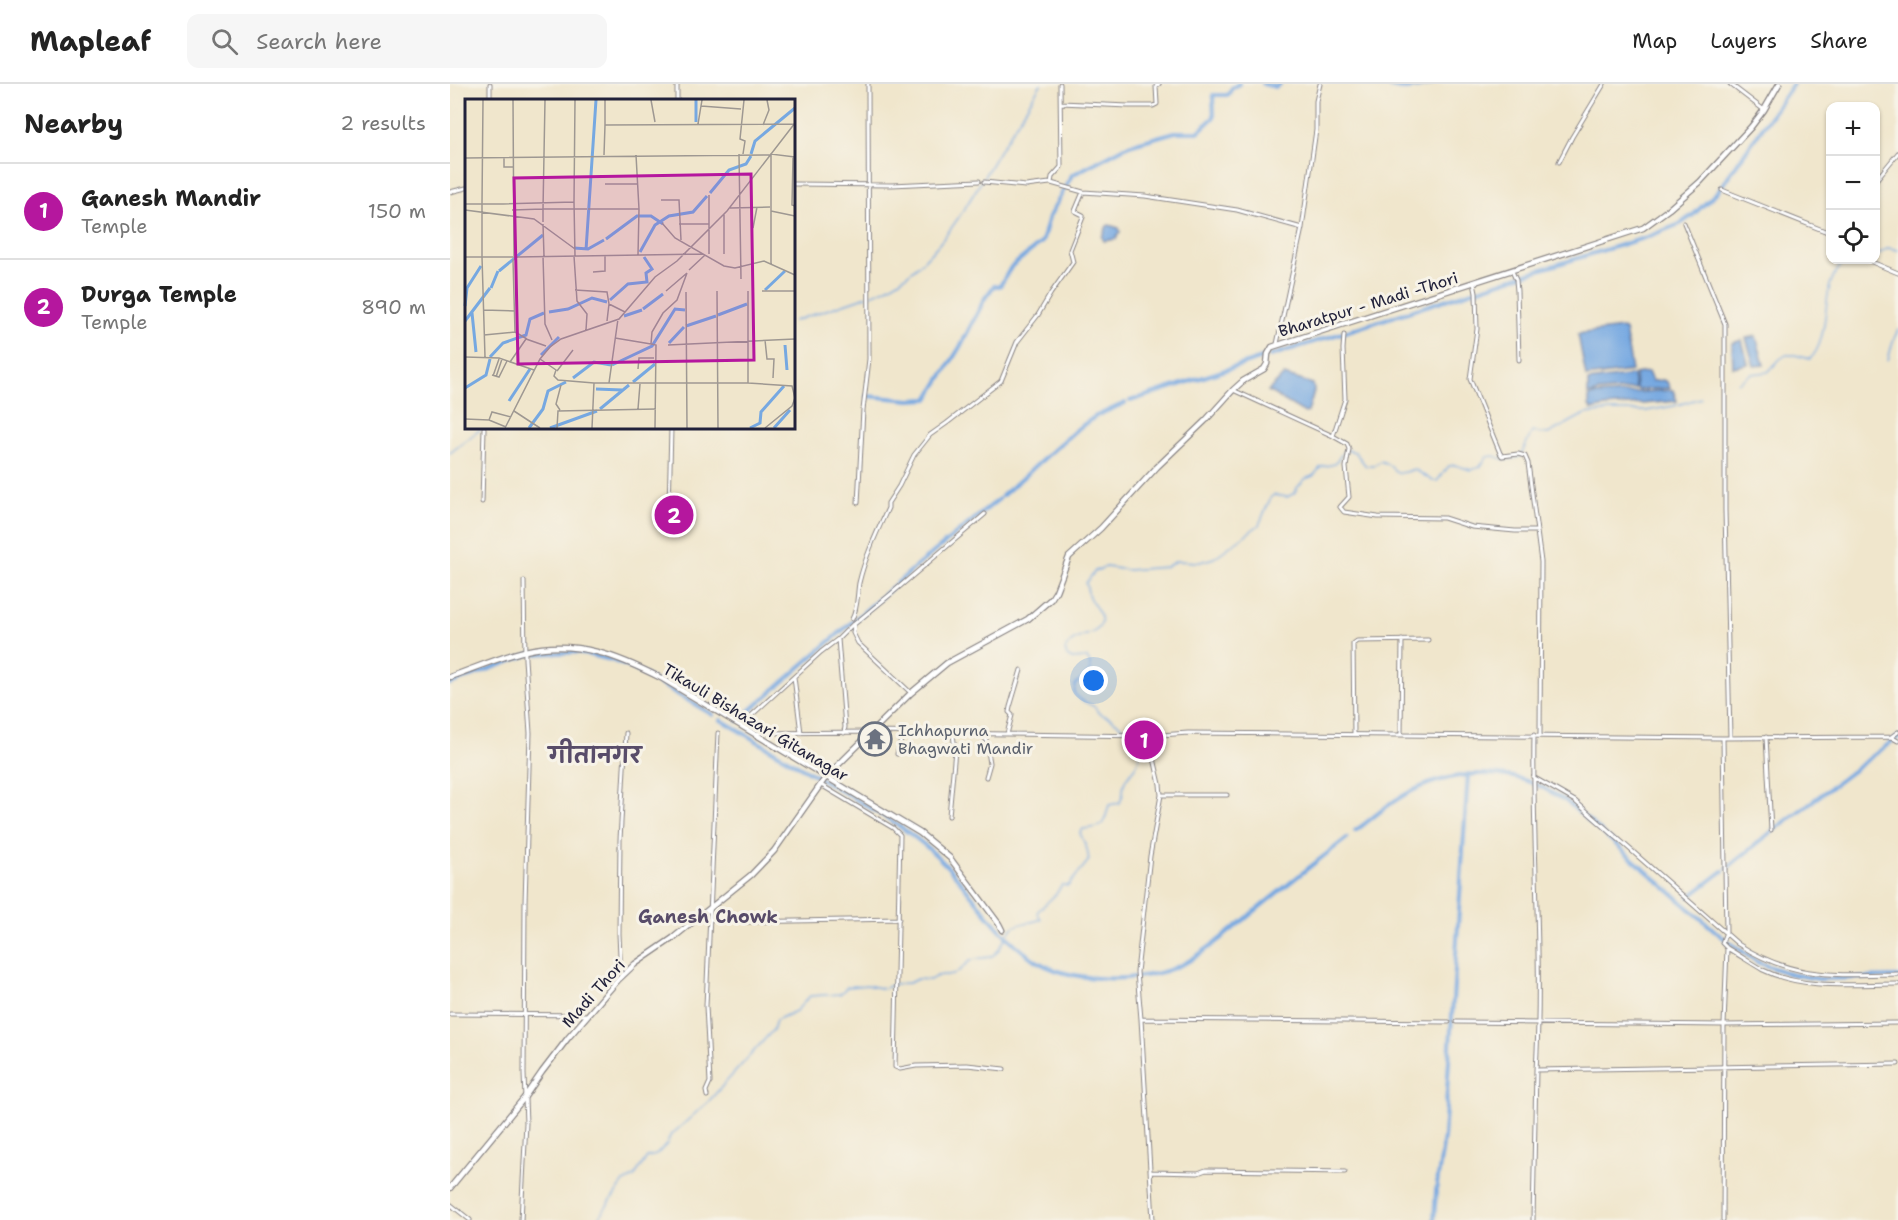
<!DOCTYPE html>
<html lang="en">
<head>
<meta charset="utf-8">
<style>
	body { margin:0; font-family:"Shantell Sans","Playpen Sans Deva",sans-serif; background:#f6f6f6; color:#222 }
	.controls { position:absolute; right:18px; top:18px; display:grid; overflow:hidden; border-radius:12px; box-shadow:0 2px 4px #0004 }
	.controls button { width:54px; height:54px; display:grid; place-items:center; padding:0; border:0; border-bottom:2px solid #e0e0e0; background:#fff; color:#222; font:30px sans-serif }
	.you { position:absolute; left:644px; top:597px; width:21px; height:21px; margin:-15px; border:4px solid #fff; border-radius:50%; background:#1a73e8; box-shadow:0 0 0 9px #1a73e833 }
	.badge { display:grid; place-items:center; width:39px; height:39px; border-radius:50%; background:#b5179e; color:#fff; font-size:20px; font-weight:700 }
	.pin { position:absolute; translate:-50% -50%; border:3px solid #fff; box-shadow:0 2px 6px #0006 }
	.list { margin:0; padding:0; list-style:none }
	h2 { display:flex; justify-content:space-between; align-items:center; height:78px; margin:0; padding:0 24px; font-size:26px }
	h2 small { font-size:20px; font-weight:400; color:#767676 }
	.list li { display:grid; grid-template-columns:39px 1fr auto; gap:18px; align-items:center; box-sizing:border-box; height:96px; padding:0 24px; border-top:2px solid #e0e0e0 }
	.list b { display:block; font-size:22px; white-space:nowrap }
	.list p { margin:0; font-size:20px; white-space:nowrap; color:#767676 }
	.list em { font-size:20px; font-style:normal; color:#767676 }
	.icon { flex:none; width:33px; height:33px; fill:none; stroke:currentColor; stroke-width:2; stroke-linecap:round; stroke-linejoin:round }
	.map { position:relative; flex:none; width:1448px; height:1136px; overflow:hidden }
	header { display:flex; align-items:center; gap:36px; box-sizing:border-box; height:84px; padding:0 30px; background:#fff; border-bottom:2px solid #e0e0e0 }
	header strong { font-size:28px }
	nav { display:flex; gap:33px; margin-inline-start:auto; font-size:21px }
	.search { width:420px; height:54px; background:#f6f6f6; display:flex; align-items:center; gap:15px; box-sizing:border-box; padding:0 21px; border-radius:12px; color:#767676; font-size:22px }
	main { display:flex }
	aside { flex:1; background:#fff }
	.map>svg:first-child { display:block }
	.water { fill:#76a8e1; stroke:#4c658e; stroke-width:1.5 }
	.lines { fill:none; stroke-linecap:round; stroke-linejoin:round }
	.stream { stroke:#76a8e1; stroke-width:1.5 }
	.canal { stroke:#76a8e1; stroke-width:4 }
	.street-casing { stroke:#898484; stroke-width:5 }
	.secondary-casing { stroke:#898484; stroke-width:7 }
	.street { stroke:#fff; stroke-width:3 }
	.secondary { stroke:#fff; stroke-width:4.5 }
	.labels { text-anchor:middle; stroke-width:6; stroke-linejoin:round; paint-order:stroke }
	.street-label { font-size:16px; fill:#22223b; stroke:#f7f3e8 }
	.worship-label { font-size:16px; fill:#5b616d; stroke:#f7f3e8; text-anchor:start }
	.neighbourhood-label { font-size:18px; font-weight:bold; fill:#584c69; stroke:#f7f3e8 }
	.district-label { font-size:22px; font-weight:bold; fill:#584c69; stroke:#f7f3e8 }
	.inset-river { fill:none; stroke:#76a8e1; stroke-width:3 }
	.inset-road { fill:none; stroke:#9e9892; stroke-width:1.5 }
	.view { fill:#b5179e; fill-opacity:0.15; stroke:#b5179e; stroke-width:3 }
	.inset-edge { fill:none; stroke:#22223b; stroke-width:3 }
</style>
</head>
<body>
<header>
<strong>Mapleaf</strong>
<div class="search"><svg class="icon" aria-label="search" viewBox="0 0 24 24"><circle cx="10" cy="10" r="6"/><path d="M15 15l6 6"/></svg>Search here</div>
<nav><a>Map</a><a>Layers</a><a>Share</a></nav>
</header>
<main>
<aside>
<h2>Nearby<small>2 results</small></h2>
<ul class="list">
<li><span class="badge">1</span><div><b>Ganesh Mandir</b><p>Temple</p></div><em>150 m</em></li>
<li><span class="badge">2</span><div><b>Durga Temple</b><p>Temple</p></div><em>890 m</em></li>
</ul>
</aside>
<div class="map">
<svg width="1448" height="1136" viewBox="0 0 1448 1136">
	<rect width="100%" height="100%" fill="#f7f3e8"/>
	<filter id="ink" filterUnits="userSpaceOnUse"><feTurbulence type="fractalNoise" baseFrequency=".0167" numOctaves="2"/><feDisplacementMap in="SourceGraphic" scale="12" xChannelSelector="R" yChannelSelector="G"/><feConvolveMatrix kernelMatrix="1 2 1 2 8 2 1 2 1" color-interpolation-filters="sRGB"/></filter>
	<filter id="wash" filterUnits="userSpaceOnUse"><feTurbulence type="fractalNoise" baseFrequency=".008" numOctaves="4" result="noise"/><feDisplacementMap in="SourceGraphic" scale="24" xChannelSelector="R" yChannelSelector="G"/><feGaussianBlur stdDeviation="1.35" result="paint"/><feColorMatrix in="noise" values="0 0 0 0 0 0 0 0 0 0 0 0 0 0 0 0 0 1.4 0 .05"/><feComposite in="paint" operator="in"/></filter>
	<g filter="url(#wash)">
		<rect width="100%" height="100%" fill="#f0e6cc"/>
		<path class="water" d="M659,141L669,144L670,148L666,155L654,157L652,153L657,142Z
			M1171,244L1175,246L1182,287L1136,293L1128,250Z
			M1306,252L1314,281L1304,282L1296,254Z
			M1292,256L1298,280L1283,283L1282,259Z
			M1198,288L1202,297L1213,296L1217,298L1220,304L1188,306L1186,304L1185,290Z
			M834,291L863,300L864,307L858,328L855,329L818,307Z
			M1183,291L1185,305L1149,308L1138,311V297Z
			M1223,306L1227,317L1155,323L1142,326L1139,322V313L1144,311Z"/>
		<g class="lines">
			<path class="stream" d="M1426,172L1438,164L1448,166
				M421,211C481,189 514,126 545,74C560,49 576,25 591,0
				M344,237L417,212
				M1438,276L1443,257L1448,246
				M1288,299L1301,290L1318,288L1330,275L1336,271H1345L1360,275C1377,259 1374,222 1380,201C1383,191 1389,184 1395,176L1414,180L1419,179L1422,176
				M0,369L32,344
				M147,1136L174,1098L184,1093L197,1073L206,1071L217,1060L220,1052L258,1018L323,946L326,936L346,927L360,912L390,910L397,903L417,901L434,905L444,900L459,899L467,895L480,896C493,887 495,894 506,889C511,887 515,880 520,877C527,873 535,875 542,872C552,868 554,849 564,843C571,838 583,839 591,835L587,828L606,810L612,801L618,802L639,776L637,765L630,749L633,745C655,743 653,742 659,721L669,719C676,710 671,705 675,697C678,690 685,686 688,678C696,657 676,646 662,635C658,632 653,632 649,629C643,623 650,627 643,622C635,618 630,617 624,609L625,601L640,587V579L637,574L622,575L617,572L615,566C624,548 647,554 651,539C654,531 642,520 639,513C638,509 637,504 636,499L645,487L656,483L678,486L716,483L726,477L750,478L764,474L809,441L821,413L824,411L837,413L845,409L847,404L855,395L863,392L871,383L885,380L893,368L898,366L905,368L916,382H923L930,377C949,382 939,395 964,385L983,397H987L999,382L1005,381L1021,386L1030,383L1037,373L1044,372L1056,376L1070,373L1082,348L1098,350L1135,330L1161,327H1196L1224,322L1251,314"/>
			<path class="canal" d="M813,0L826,3L830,0
				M932,0C954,8 959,5 981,0
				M1066,193L1197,153L1230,140L1243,131L1268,107L1343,0
				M1026,206L1063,194
				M820,272L1023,207
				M417,312L460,316L478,315L510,263L535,214L544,202H550L561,183L592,158L599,133L622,91L679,61L725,48H748L764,33L763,11H778L782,4L789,0
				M680,317L812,274
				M552,412L626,346L646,332L675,319
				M0,600L80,570L129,568L161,576L184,585L263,631
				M271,636C310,659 349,682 388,705C420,724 452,741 479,765C518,798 539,844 582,874C618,900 692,900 731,881C751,872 776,850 794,836C828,808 862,781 897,754
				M288,637L469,480L549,415
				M905,747C919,737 932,725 946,716C987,690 1042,681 1087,701C1097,705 1106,712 1116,717L1271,852L1307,878L1340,890L1369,895L1448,893
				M1277,784L1324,746L1448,653
				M1239,813L1273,787
				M984,1136L986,1107L994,1053L1018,690"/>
		</g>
	</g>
	<g filter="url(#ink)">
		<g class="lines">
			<g class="street-casing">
				<path id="street" d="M227,0V16
					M1280,0L1314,26
					M40,16V0
					M611,19L678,22H703L707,20L706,2L709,0
					M1109,78L1122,53L1154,0
					M1426,96L1448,69
					M534,98L576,102L600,99
					M344,100L442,101L529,97
					M1272,106L1380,149
					M0,108L16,104
					M633,108L695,112L787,126L852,144
					M1234,139L1275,240V426L1280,653
					M1417,176L1448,189
					M1062,187L1066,196L1067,207L1069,276
					M1024,199L1026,209L1027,245L1020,295L1050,369L1052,372L1068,370L1075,372L1078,379L1091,478L1090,651
					M827,260L852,144L866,46V17L870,0
					M783,306L883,352L895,315L893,265L894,251
					M883,352L897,360L899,365L896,383L899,413L890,423L894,428L928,433L994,434L1022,443L1065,447H1087
					M32,418L34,344
					M408,419L413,326L419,275L418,0
					M219,425L221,344
					M402,535C408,524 407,511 409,499C415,473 427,448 438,424V419L449,402L464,371L480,351L497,339L551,297L567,258L588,231L601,209L623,178L620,166L633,133V131L625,127L633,108L601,99L602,93L611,83L610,0
					M404,541L403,549L408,559L461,609
					M402,542L441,510L535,430
					M344,593L351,649
					M291,641L371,568L388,555
					M1448,648L1441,653L1448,657
					M304,649L421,648L698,652L738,649L1273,654L1441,653
					M394,649L395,643L388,555L403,540
					M535,650L540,679L536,693
					M557,650L562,631L559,628L560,623L571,586
					M904,650L903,560L907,557L978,556
					M951,650L952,556
					M1084,651C1082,763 1093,875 1086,986
					M1316,653L1321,746
					M1273,654L1276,848L1272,859L1277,864C1289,871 1301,879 1313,886C1353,906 1405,900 1448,900
					M447,670L453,649
					M1083,693L1125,717L1288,860C1344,896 1385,891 1448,890
					M371,701L443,744L450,751L445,983L450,985L466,982L517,981L554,985
					M711,711H777
					M499,732L505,666L503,650
					M261,835L298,838L449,835
					M1277,864L1274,941L1448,939
					M171,893L169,850L170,756L176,649
					M0,930L138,931
					M691,935L687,888L700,772L711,711L710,700L699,653
					M1006,938L1274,941L1273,1136
					M257,1012L256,1007L260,998L256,922L268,649
					M701,1088L748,1089L756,1086L895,1088
					M0,1120L20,1136
					M71,1136L76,1039L74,990L75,819L80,649L75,575L74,497
					M703,1136L691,935L999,938
					M1083,1136L1086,986L1448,980"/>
			</g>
			<g class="secondary-casing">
				<path id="secondary" d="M0,593C25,584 50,573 75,567C127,555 168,572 213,595L470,749L500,774L549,840L552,846
					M0,1104L74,1014L92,988L118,954L168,896L185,880L223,854L301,791L324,767L376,693L461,609L497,579L578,535L601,515L606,507L619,473L651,444L707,383L756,336L783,306L793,297L814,285L817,280L818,270L822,263L1193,144L1219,125L1250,98L1301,43L1314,26L1329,0"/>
			</g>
			<use href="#street" class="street"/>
			<use href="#secondary" class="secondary"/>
		</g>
	</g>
	<defs>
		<g id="temple-ring" transform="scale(1.725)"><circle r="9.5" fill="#f7f3e8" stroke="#6b7280" stroke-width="1.5"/><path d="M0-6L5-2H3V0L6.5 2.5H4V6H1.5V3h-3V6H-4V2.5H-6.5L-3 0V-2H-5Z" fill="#6b7280"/></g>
	</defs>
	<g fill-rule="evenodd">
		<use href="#temple-ring" x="425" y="655"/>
	</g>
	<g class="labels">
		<g class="street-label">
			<text transform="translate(918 220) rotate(-17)" y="6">Bharatpur - Madi -Thori</text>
			<text transform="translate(306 638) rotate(31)" y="6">Tikauli Bishazari Gitanagar</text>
			<text transform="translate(143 909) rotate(-48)" y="6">Madi Thori</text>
		</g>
		<g class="worship-label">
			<text x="448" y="652">Ichhapurna<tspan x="448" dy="18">Bhagwati Mandir</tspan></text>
		</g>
		<g class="neighbourhood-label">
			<text x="258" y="839">Ganesh Chowk</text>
		</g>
		<g class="district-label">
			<text x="145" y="679">गीतानगर</text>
		</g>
	</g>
	<g transform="translate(15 15)">
		<rect width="330" height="330" fill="#f0e6cc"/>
		<path class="inset-river" d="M231,23V1M286,55L290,42L330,9M245,94L264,71L281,65L286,57M141,140L172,117H186L198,125M109,149L123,150L139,141M121,151L131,1M175,153L190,126L204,117L228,113L242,97M34,172L78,136M26,189L33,172M300,191L320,172M145,201L163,185L182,183L181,174L187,170L179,158M0,207L2,189L16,167M178,210L198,195M84,213L103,210L127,199L142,203M7,214L11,253M253,216L282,205M159,217L177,211M0,222L25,189M221,227L251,217M204,244L219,228M320,246L322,271M76,256L94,238M25,258L38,244L61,236L65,220L79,214M147,266L187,247L210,210L220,211M108,279L129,263L146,266M168,283L190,265M0,289L21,276L25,260M131,290L157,291M44,302L65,270M135,310L164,286M64,329L78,310L83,292L101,283M85,329L132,312M285,329L295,324L296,313L319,287M309,329L325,311"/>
		<path class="inset-road" d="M18,1L17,105H38L109,103L110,1M48,1L49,157M80,1L78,110H122M140,1V26L329,25M186,1L190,23M236,7L276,10M233,25L237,1M298,26L304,11L302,1M274,55L276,180M278,55L280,42L275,40L279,1M139,56L140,26M39,58V68H48M328,58L327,106L330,107M0,59L305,56M140,85H172M196,101H214L216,141M109,103L110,157M0,105H17V158M265,109L305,108M123,110H174L171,56M0,111L69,120L110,150M47,111L78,110V123M306,112L330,117M197,124L210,139L259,167L270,169L299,162L330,176M78,125L79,157M214,125H244M288,129L292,108M244,155V96M259,155V115M173,156L174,110M78,157L80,225L87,241M109,157L112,202L122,215L121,231M0,158H52L48,161L50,233L62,240M17,158L20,258M52,158L238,155M306,165V55L330,58M224,171L240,156M128,173L140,172V157M110,191L142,193L144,205M201,192L222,174M252,192L253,329M297,192H330M221,193L222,329M18,211L50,212M153,220L144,284H283V192M142,222L144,205L160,213M19,236L50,233M150,239L186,245M300,241L302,260H309L308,279M203,246L330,240M0,258L34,259L69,271M75,260L91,271L89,277L93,281L129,284M45,263L61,240L81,247M173,270L174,259H189M92,272L108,251M27,276L34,278L42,262M28,277L34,260M31,278L37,260M283,284L327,287L330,299L327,307L300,329M173,310L175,285M95,311L91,305L96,286M49,312L75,329M0,320L24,321L27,313L46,318M24,321L41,328M40,329L75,260L85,248L96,240L154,220L190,178L212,162L262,112L330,24M92,329L93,312L191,310M127,329L129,284H144M190,329L191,246L186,245L187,233L198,214L212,201L222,174"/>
		<path class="view" d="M286,75L289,261L53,265L49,79Z"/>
		<rect width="330" height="330" class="inset-edge"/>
	</g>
</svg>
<div class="controls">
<button>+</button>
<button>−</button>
<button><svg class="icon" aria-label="locate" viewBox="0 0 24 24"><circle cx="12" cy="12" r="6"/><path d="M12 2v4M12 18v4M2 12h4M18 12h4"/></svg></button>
</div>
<div class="you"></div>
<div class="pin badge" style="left:694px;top:656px">1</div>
<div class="pin badge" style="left:224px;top:431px">2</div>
</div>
</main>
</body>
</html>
